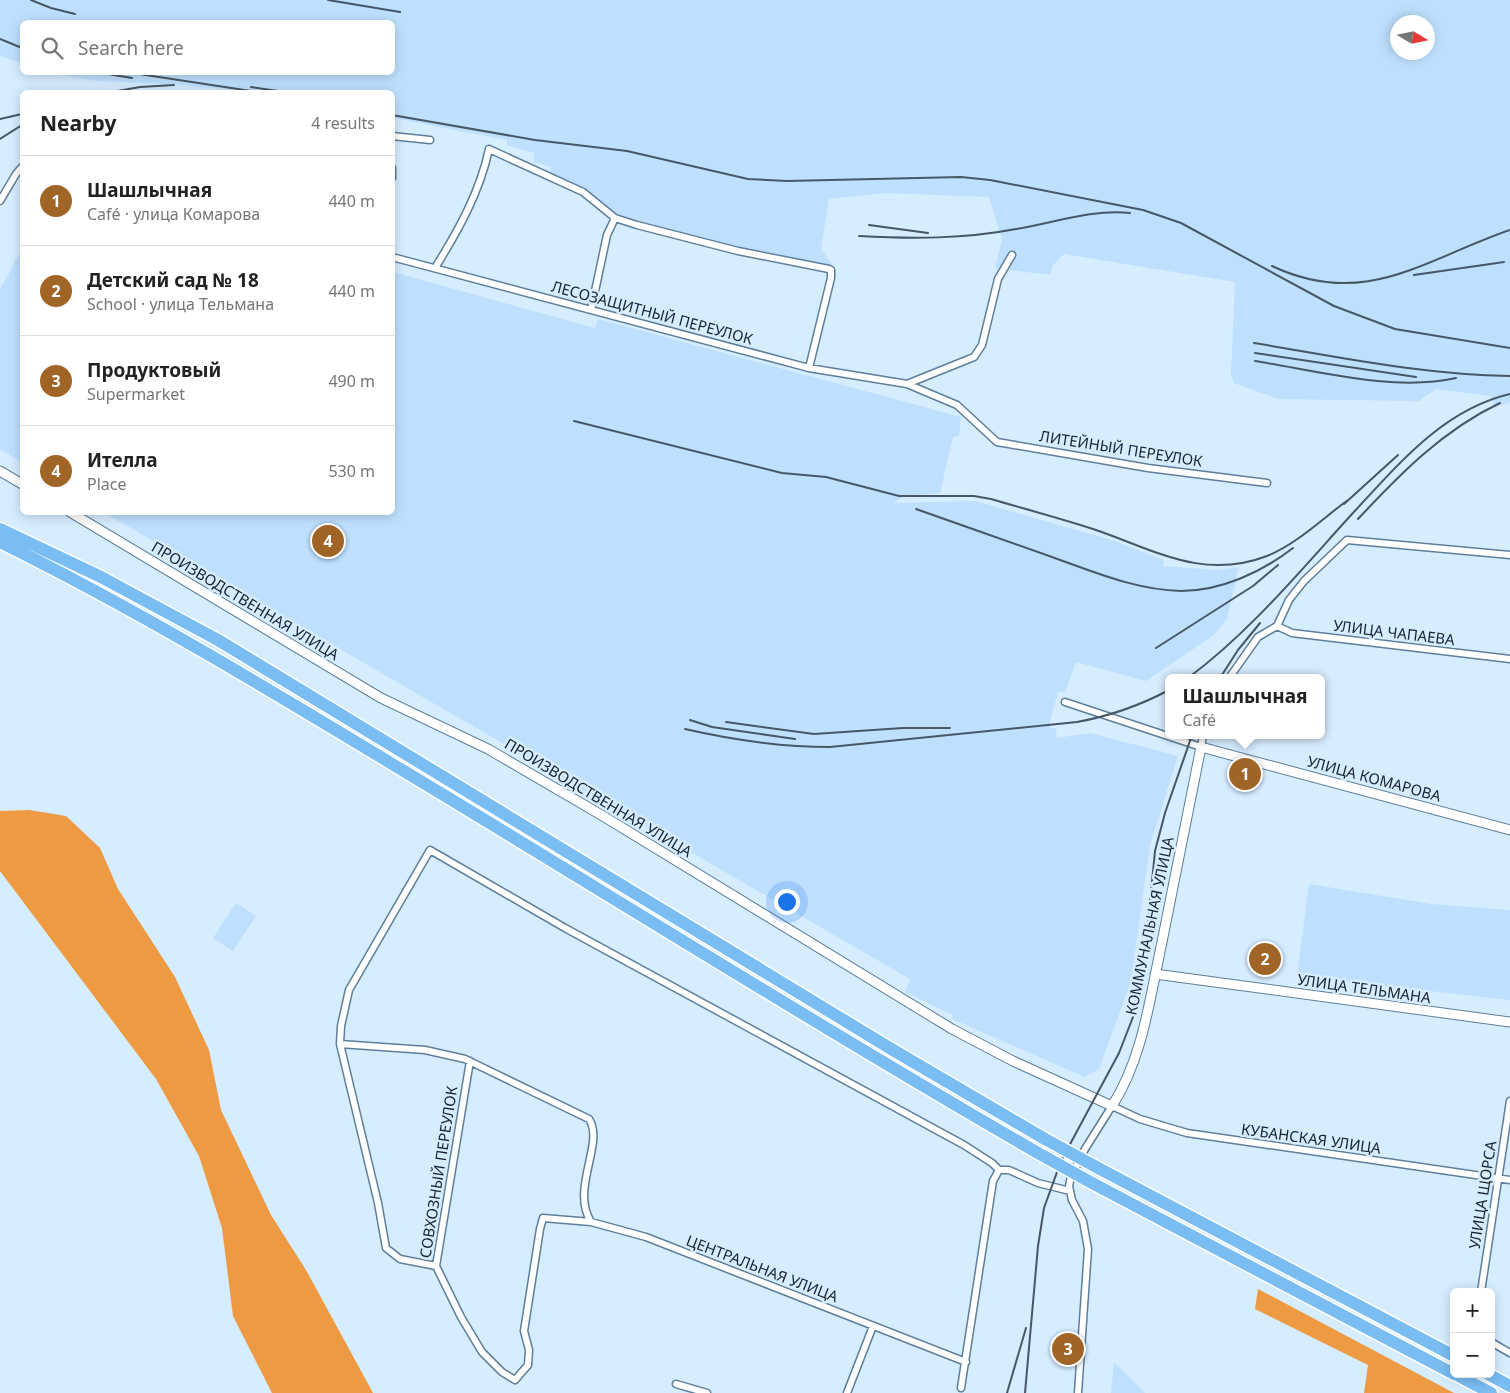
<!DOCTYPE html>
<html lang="en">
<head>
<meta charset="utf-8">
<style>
	body { margin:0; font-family:"Noto Sans",sans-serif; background:#f2f2f2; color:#222 }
	.controls { position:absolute; right:15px; bottom:15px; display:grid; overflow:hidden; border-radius:8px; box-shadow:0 2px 12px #0003 }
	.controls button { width:45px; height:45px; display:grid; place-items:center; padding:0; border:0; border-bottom:1px solid #e0e0e0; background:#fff; color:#222; font:25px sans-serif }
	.compass { position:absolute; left:1390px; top:15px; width:45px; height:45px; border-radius:50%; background:#fff; box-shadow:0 2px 12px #0003; rotate:100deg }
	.you { position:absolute; left:786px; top:901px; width:18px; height:18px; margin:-12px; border:4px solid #fff; border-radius:50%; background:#1a73e8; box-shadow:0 0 0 8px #1a73e833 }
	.badge { display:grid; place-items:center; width:32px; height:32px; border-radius:50%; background:#a06526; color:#fff; font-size:16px; font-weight:700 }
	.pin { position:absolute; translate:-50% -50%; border:2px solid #fff; box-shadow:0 1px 5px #0006 }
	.popup { position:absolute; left:1165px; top:674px; width:160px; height:65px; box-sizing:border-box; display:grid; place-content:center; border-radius:8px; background:#fff; filter:drop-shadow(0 1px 4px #0005); font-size:16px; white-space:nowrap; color:#767676 }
	.popup b { font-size:19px; color:#222 }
	.popup::after { content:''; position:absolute; left:50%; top:100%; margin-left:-10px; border:10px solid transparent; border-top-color:#fff }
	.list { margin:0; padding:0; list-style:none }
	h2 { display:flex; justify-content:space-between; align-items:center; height:65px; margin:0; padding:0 20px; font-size:21px }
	h2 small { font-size:16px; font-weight:400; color:#767676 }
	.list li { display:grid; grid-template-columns:32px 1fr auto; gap:15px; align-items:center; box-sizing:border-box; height:90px; padding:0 20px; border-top:1px solid #e0e0e0 }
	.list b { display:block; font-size:19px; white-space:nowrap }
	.list p { margin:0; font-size:16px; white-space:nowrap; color:#767676 }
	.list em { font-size:16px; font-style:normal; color:#767676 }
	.icon { flex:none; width:28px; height:28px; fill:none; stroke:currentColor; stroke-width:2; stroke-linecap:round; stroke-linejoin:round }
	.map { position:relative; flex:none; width:1510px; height:1393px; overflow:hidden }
	.search { position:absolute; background:#fff; box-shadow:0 2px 12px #0003; left:20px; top:20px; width:375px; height:55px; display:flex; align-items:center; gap:12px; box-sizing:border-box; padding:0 18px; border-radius:8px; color:#767676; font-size:19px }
	.panel { position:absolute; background:#fff; box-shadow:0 2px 12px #0003; left:20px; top:90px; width:375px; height:425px; border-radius:8px }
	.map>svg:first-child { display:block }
	.built { fill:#bee0fe; fill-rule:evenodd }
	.forest { fill:#ed9a42 }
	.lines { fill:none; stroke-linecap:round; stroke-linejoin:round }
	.street-casing { stroke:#5d7f9b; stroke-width:9 }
	.secondary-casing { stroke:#5d7f9b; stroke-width:11 }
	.highway-casing { stroke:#fff; stroke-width:15 }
	.street { stroke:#fff; stroke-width:6 }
	.secondary { stroke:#fff; stroke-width:9 }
	.highway { stroke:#7abdf3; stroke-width:12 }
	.rail { stroke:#475765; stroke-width:2 }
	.highway-bridge-casing { stroke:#fff; stroke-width:15; stroke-linecap:butt }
	.highway-bridge { stroke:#7abdf3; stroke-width:12 }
	.labels { text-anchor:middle; stroke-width:5; stroke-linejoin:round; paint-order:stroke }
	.street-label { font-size:15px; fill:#172430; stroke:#d6ecff }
</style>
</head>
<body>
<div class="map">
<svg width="1510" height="1393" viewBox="0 0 1510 1393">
	<rect width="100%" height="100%" fill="#d6ecff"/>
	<path class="built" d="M0,0H1510V402L1495,408L1490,396L1436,389L1419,401L1278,399L1234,383L1231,374L1235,282L1064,254L1053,265L1050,275L995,268L1002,240L989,197L885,193L829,199L821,249L836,270L831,273L629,227L594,205L550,171L551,167L534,162V153L507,145V140L393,118L392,92H252L170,84L97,81L50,73L392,72V22H22V63L0,56ZM1398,22H1428V52H1398Z
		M22,248V463L0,449V290Z
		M393,272L595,328L598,319L961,417L959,436L953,437L940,493L906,496L893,503L975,501L1115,541L1164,560L1163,566L1216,570L1239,567L1227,619L1214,635L1146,681L1076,662L1065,692H1058L1050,722V728H1056L1057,738L1090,733L1178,756L1150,845L1131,981L1099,1069L1084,1077L952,1019L953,1015L905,992L910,979L105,513L392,512Z
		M1309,884L1431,904L1510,910V1000L1297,976Z
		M236,903L256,916L233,951L213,938Z
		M1114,1362L1145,1393H1111Z"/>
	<path class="forest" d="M29,810L66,816L100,848L118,889L175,977L209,1050L221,1110L271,1215L306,1270L373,1393H272L233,1316L222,1228L199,1156L156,1079L0,871V811Z
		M1258,1289L1454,1393H1364L1368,1365L1255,1309Z"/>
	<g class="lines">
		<g class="street-casing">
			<path id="street" d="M392,136L430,140
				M392,168V178
				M0,201L16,174L22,167
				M392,257L809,368L907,384L957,405L997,442L1148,468L1267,483
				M435,268C458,231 480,192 489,149L583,192L615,218L637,225L738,251L829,269L831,270V278L809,368
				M591,310L607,235L615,218
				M907,384L974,357L982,345L998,279L1012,255
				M1277,626L1292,633L1510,659
				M1229,678L1258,637L1277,626L1289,600L1304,581L1347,540L1510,555
				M1065,702L1201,747L1203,735
				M340,1044L425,1050L465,1059L589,1119C605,1143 570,1189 591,1222
				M470,1061L436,1266L461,1317L482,1352L502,1372L515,1380L528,1365L529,1350L524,1331L540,1229L543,1218L591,1222L646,1237L966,1362
				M436,1266L400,1259L386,1248L378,1203L340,1044L341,1026L349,990L430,850L565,928L964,1145L992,1163L999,1170H1009L1038,1183L1070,1191
				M1481,1292L1510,1101
				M1491,1342L1510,1353
				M676,1384L707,1393
				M961,1388L993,1181L999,1170
				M847,1393L873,1326
				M1078,1393L1088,1249L1083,1221L1072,1200L1069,1186L1071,1177L1085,1149L1112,1106L1140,1119L1187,1133L1510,1180"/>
		</g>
		<g class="secondary-casing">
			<path id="secondary" d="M0,471L22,484
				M70,512L381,698L488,749L603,816L952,1029L1013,1061L1112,1106C1143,1058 1150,997 1162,942C1175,877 1188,812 1201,747L1510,830
				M1155,974L1510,1022"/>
		</g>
		<g class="highway-casing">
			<path id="highway" d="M0,529L101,577L218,640L893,1050L1045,1139
				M0,542C152,617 296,706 442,794C640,914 837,1037 1038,1153
				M1100,1169L1454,1356
				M1092,1183L1454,1374
				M1455,1374L1491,1393
				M1488,1374L1510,1386"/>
		</g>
		<use href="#street" class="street"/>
		<use href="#secondary" class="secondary"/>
		<use href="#highway" class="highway"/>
		<path class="rail" d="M31,0L51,8L75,14
			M328,0L400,12
			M0,39L22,48
			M96,72L132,78
			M126,72L258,92
			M251,87L285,92
			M112,92L140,87L174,85
			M392,115L535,140L627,151L748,179L787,181L961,177L990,180L1143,210L1181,223L1334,306L1395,329L1510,348
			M0,119L22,114
			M0,139L22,125
			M869,225L928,233
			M859,236C913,239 964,239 1016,229C1053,223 1092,209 1130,213
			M1272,266C1365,310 1425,259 1510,230
			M1414,275L1504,262
			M1254,343C1339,357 1424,375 1510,376
			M1255,353L1416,377
			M1255,361C1318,371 1394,392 1456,378
			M574,421L782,473L826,477L899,496H974L991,499C1025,509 1059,518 1093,529C1153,549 1202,581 1267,556C1297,544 1323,518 1348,500
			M1344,504L1398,455
			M916,509C961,525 1007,541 1052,557C1094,572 1136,590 1181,591C1221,591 1262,572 1293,548
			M1358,519C1400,474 1443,430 1500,403
			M1156,648L1253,586L1278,565
			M1188,678C1250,632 1300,571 1352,514C1398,465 1442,410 1510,394
			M1220,678L1238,650L1260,623
			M690,720L712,727L795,739
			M726,722L814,734L903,728H950
			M685,729C733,740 781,747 830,747L1077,722C1110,716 1139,706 1169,690
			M1007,1393L1026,1328
			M1025,1393L1038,1246L1044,1208L1061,1161L1119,1053L1133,1017L1143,972L1155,851L1165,813L1192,735"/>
		<g class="highway-bridge-casing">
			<path id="highway-bridge" d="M1045,1139L1100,1169
				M1038,1153L1092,1183"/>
		</g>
		<use href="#highway-bridge" class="highway-bridge"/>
	</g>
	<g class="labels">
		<g class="street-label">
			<text transform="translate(652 313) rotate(15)" y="5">ЛЕСОЗАЩИТНЫЙ ПЕРЕУЛОК</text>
			<text transform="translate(1121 449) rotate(9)" y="5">ЛИТЕЙНЫЙ ПЕРЕУЛОК</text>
			<text transform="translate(245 601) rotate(31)" y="5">ПРОИЗВОДСТВЕННАЯ УЛИЦА</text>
			<text transform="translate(1394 633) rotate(7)" y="5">УЛИЦА ЧАПАЕВА</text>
			<text transform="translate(1374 779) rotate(15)" y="5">УЛИЦА КОМАРОВА</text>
			<text transform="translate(598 798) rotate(31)" y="5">ПРОИЗВОДСТВЕННАЯ УЛИЦА</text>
			<text transform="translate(1150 926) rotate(-78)" y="5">КОММУНАЛЬНАЯ УЛИЦА</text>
			<text transform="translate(1364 989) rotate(8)" y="5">УЛИЦА ТЕЛЬМАНА</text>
			<text transform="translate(1311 1139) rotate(8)" y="5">КУБАНСКАЯ УЛИЦА</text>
			<text transform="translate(439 1172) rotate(-81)" y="5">СОВХОЗНЫЙ ПЕРЕУЛОК</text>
			<text transform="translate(1483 1195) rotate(-81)" y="5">УЛИЦА ЩОРСА</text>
			<text transform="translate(762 1269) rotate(21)" y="5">ЦЕНТРАЛЬНАЯ УЛИЦА</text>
		</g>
	</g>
</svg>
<div class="controls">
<button>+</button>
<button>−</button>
</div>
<svg class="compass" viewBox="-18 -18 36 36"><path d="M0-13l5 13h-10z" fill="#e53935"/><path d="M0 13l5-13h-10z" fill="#767676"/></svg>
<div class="you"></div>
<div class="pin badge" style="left:1245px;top:774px">1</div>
<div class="popup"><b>Шашлычная</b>Café</div>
<div class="pin badge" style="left:1265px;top:959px">2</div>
<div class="pin badge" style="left:1068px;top:1349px">3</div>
<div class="pin badge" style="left:328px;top:541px">4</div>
<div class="search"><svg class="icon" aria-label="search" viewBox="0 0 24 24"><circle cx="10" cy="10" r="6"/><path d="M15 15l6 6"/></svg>Search here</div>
<section class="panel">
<h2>Nearby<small>4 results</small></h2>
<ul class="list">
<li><span class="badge">1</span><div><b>Шашлычная</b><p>Café · улица Комарова</p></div><em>440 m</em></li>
<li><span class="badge">2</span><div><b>Детский сад № 18</b><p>School · улица Тельмана</p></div><em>440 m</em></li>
<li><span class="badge">3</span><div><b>Продуктовый</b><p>Supermarket</p></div><em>490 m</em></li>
<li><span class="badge">4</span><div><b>Ителла</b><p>Place</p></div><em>530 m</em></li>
</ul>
</section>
</div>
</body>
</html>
